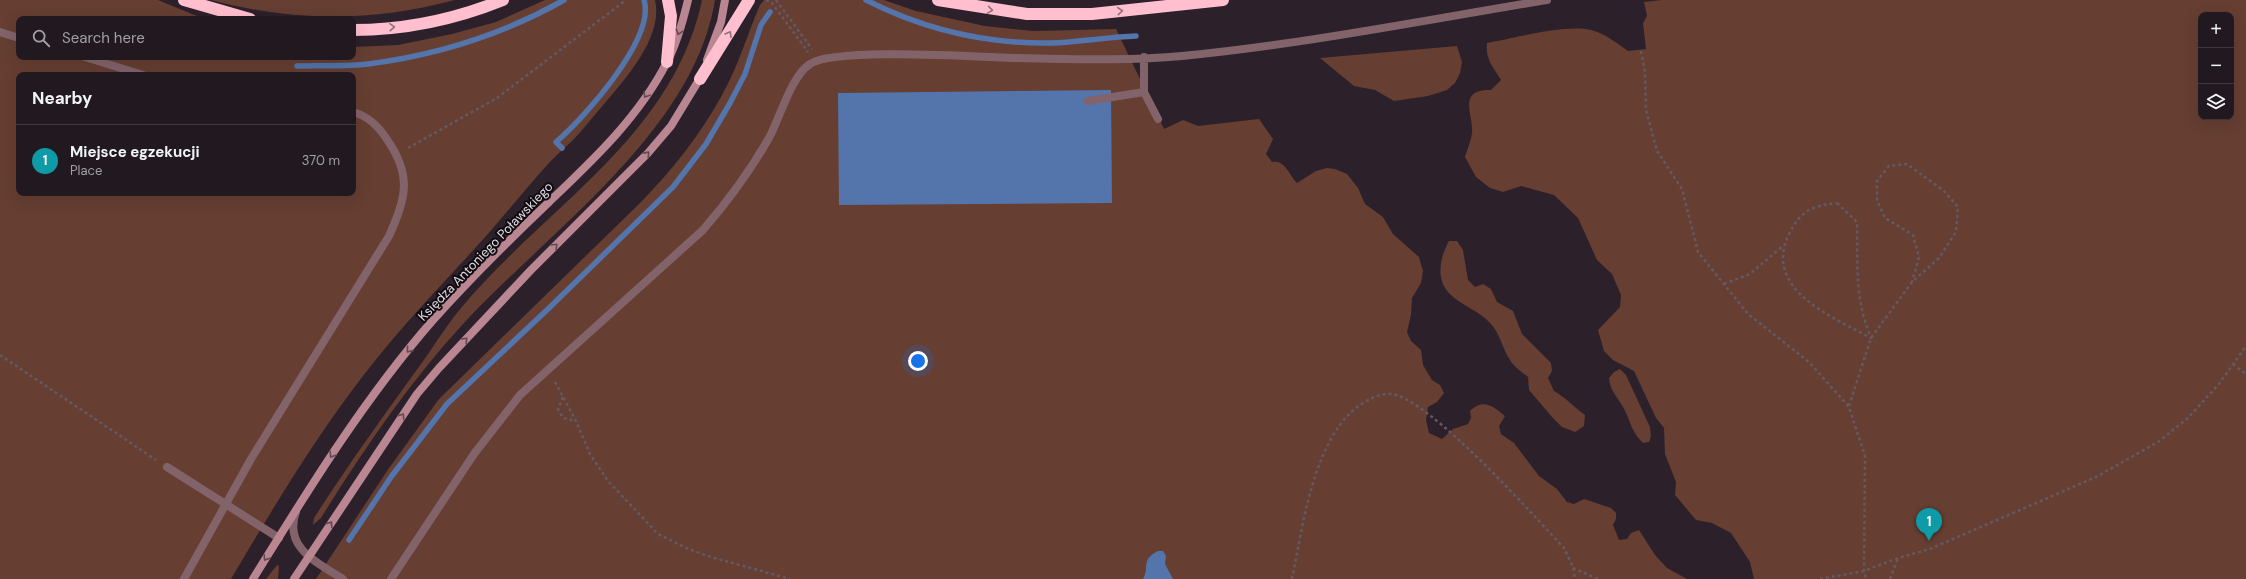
<!DOCTYPE html>
<html lang="en">
<head>
<meta charset="utf-8">
<style>
	body { margin:0; font-family:"DM Sans",sans-serif; background:#2d252d; color:#f1f3f6 }
	.controls { position:absolute; right:12px; top:12px; display:grid; overflow:hidden; border-radius:8px; box-shadow:0 4px 16px #0002 }
	.controls button { width:36px; height:36px; display:grid; place-items:center; padding:0; border:0; border-bottom:1px solid #3e373e; background:#211820; color:#f1f3f6; font:20px sans-serif }
	.you { position:absolute; left:918px; top:361px; width:14px; height:14px; margin:-10px; border:3px solid #fff; border-radius:50%; background:#1a73e8; box-shadow:0 0 0 6px #1a73e833 }
	.badge { display:grid; place-items:center; width:26px; height:26px; border-radius:50%; background:#26d885; color:#fff; font-size:13px; font-weight:700 }
	.pin { position:absolute; translate:-50% -33px; filter:drop-shadow(0 1px 2px #0008) }
	.pin::after { content:''; position:absolute; top:21px; width:14px; height:12px; background:inherit; clip-path:polygon(0 0,100% 0,50% 100%) }
	.list { margin:0; padding:0; list-style:none }
	h2 { display:flex; justify-content:space-between; align-items:center; height:52px; margin:0; padding:0 16px; font-size:17px }
	h2 small { font-size:13px; font-weight:400; color:#a2a0a5 }
	.list li { display:grid; grid-template-columns:26px 1fr auto; gap:12px; align-items:center; box-sizing:border-box; height:72px; padding:0 16px; border-top:1px solid #3e373e }
	.list b { display:block; font-size:15px; white-space:nowrap }
	.list p { margin:0; font-size:13px; white-space:nowrap; color:#a2a0a5 }
	.list em { font-size:13px; font-style:normal; color:#a2a0a5 }
	.icon { flex:none; width:22px; height:22px; fill:none; stroke:currentColor; stroke-width:2; stroke-linecap:round; stroke-linejoin:round }
	.map { position:relative; flex:none; width:2246px; height:579px; overflow:hidden }
	.search { position:absolute; background:#211820; box-shadow:0 4px 16px #0002; left:16px; top:16px; width:340px; height:44px; display:flex; align-items:center; gap:10px; box-sizing:border-box; padding:0 14px; border-radius:8px; color:#a2a0a5; font-size:15px }
	.panel { position:absolute; background:#211820; box-shadow:0 4px 16px #0002; left:16px; top:72px; width:340px; height:124px; border-radius:8px }
	.map>svg:first-child { display:block }
	.green { fill:#663e32; fill-rule:evenodd }
	.water { fill:#5375ac }
	.lines { fill:none; stroke-linecap:round; stroke-linejoin:round }
	.stream { stroke:#5375ac; stroke-width:5.5 }
	.path { stroke:#645963; stroke-width:2.5; stroke-dasharray:3 3; stroke-linecap:butt }
	.service { stroke:#83636a; stroke-width:8 }
	.secondary { stroke:#b98692; stroke-width:8 }
	.motorway { stroke:#ffbfce; stroke-width:12 }
	.oneway { stroke:#946e79 }
	.oneway2 { stroke:#654952 }
	.labels { text-anchor:middle; stroke-width:4; stroke-linejoin:round; paint-order:stroke }
	.street-label { font-size:13px; fill:#e3dae2; stroke:#110c11 }
</style>
</head>
<body>
<div class="map">
<svg width="2246" height="579" viewBox="0 0 2246 579">
	<rect width="100%" height="100%" fill="#2c202b"/>
	<path class="green" d="M0,0H158L204,19H19V57H353V47L398,45L452,34L496,22L545,0H655C664,39 622,82 599,110C590,120 582,131 573,140C565,148 556,155 549,163C528,186 508,211 487,235C451,275 413,314 378,357C322,426 276,503 231,579H0ZM19,75H353V193H19Z
		M211,0H455C373,22 293,22 211,0Z
		M702,0H715C694,131 549,231 463,324C409,383 363,450 321,518L313,525L314,518C348,465 384,415 421,364C434,346 446,326 461,308C544,208 673,137 702,0Z
		M764,0H884L916,11L985,26L1033,31L1116,29L1164,129L1183,120L1198,126L1259,119L1273,139L1266,154L1272,162C1286,160 1288,174 1297,183L1316,171L1327,168L1335,169L1347,174L1358,188L1365,204L1383,217L1393,234L1419,257L1423,271L1421,283L1412,298L1411,315L1407,332L1411,341L1421,350L1423,365L1432,380L1440,385L1444,393L1437,402L1428,407L1426,420L1429,433L1442,439L1453,429L1468,424L1471,418L1470,411C1483,398 1493,406 1505,416L1499,426L1501,434L1514,443L1539,476L1557,489L1567,502L1574,504L1584,499L1611,508L1616,513V519L1613,525L1619,540L1627,539L1631,533L1639,530L1655,555L1667,568L1687,579H316L387,471L439,399L641,202C673,169 700,135 722,95C738,67 747,35 760,5Z
		M1662,0H2246V579H1754L1750,562L1731,533L1712,523L1696,520L1675,495L1676,482L1665,454L1664,428L1656,418L1634,371L1613,360L1604,351L1598,330L1620,307L1621,295L1612,274L1597,260L1578,218L1554,195L1521,186L1503,192L1490,188L1476,177L1465,157C1467,150 1471,141 1472,133C1474,116 1456,89 1491,90L1501,80C1493,67 1485,59 1487,43C1515,38 1565,24 1591,30C1604,33 1617,43 1628,51L1646,49L1643,23L1647,16L1644,2ZM2201,15H2231V117H2201Z
		M1457,46L1462,62L1460,73L1455,83L1447,90L1428,96L1394,101L1375,90L1354,86L1320,58Z
		M1449,241H1457L1463,250L1468,280L1475,287L1483,284L1491,289L1497,302L1513,311L1522,334L1551,363L1552,371L1548,378L1554,391C1565,397 1574,407 1585,415L1584,426L1575,432L1562,427L1552,417L1529,390L1528,377C1522,372 1514,367 1510,360C1502,348 1500,333 1490,323C1478,310 1462,306 1450,294C1435,280 1440,257 1449,241Z
		M1620,369L1626,375L1650,427L1651,436L1649,442L1643,443C1630,430 1631,421 1623,407C1617,396 1610,391 1609,378L1614,372Z
		M277,565L279,566L278,579H266Z"/>
	<path class="water" d="M1111,90L1112,203L839,205L838,93Z
		M1158,551H1163L1166,556L1165,564L1173,579H1143C1150,567 1140,560 1158,551Z"/>
	<g class="lines">
		<path class="stream" d="M866,0C923,29 987,44 1051,43C1080,42 1108,37 1136,36
			M297,66C320,65 345,67 368,64C437,55 504,34 564,0
			M562,148L556,142C584,118 656,38 644,0
			M349,540L391,477L447,404L548,309L673,187L706,144L730,103L745,74L761,25L770,12"/>
		<path class="path" d="M766,0L772,3L808,52
			M776,0L812,49
			M1641,51L1645,72L1646,110L1657,151L1682,189L1698,252L1748,314L1809,362L1849,407L1865,456L1864,571L1866,579
			M408,148L497,98L626,0
			M1837,203L1857,222C1858,265 1854,297 1871,338C1833,317 1762,290 1789,234C1801,210 1812,206 1837,203Z
			M1724,284L1750,274L1784,245
			M0,355L156,460
			M2233,364L2246,374
			M555,382L576,421L590,454L608,481L658,534L686,548L711,557L790,579
			M563,397L558,409L563,418L576,421
			M1849,406L1871,338L1912,282L1939,258L1956,232L1958,207L1944,191L1907,164L1889,166L1877,181V200L1885,218L1913,235L1919,257L1912,282
			M1573,568L1598,579
			M1292,579C1303,526 1314,431 1365,402C1374,397 1381,393 1391,394C1429,398 1534,516 1564,548L1573,567L1575,579
			M1820,579L1864,571L1898,558L1930,549L2096,477L2158,442L2188,418L2219,384L2246,346
			M1890,579L1898,558"/>
		<path class="service" d="M0,32L19,38
			M85,57L143,75
			M1144,57V92L1158,119
			M1088,101L1144,92
			M167,467L279,538
			M296,512C283,548 318,563 343,579
			M184,579L251,459L389,236C406,199 412,176 388,141C380,128 368,116 353,112
			M391,579L474,454L520,395L703,230C728,201 750,171 769,138C780,118 791,76 810,64C834,47 980,57 1017,58C1072,59 1128,61 1182,56C1305,44 1426,20 1547,0"/>
		<path class="secondary" d="M707,60L721,22L725,0
			M253,579C308,490 364,399 433,320C470,279 509,240 549,202C593,160 639,117 667,62C677,43 683,21 688,0
			M294,579L417,394L439,368L531,270L648,153L671,126L702,75"/>
		<path class="motorway" d="M184,0L250,19
			M938,0L1027,14H1092L1223,0
			M353,30C404,30 456,19 503,0
			M667,62L671,16L668,0
			M700,79L749,0"/>
	</g>
	<defs><path id="oneway-chevron" d="M-2-3.5L2.5 0L-2 3.5" fill="none" stroke-width="1.6" stroke-linecap="round" stroke-linejoin="round"/></defs>
	<g class="oneway">
		<use href="#oneway-chevron" transform="translate(990 10) rotate(9)"/>
		<use href="#oneway-chevron" transform="translate(1120 11) rotate(-5)"/>
		<use href="#oneway-chevron" transform="translate(392 27) rotate(-4)"/>
		<use href="#oneway-chevron" transform="translate(729 34) rotate(-60)"/>
	</g>
	<g class="oneway2">
		<use href="#oneway-chevron" transform="translate(679 32) rotate(108)"/>
		<use href="#oneway-chevron" transform="translate(646 95) rotate(122)"/>
		<use href="#oneway-chevron" transform="translate(647 154) rotate(-48)"/>
		<use href="#oneway-chevron" transform="translate(555 246) rotate(-45)"/>
		<use href="#oneway-chevron" transform="translate(465 340) rotate(-47)"/>
		<use href="#oneway-chevron" transform="translate(409 350) rotate(129)"/>
		<use href="#oneway-chevron" transform="translate(402 416) rotate(-55)"/>
		<use href="#oneway-chevron" transform="translate(332 455) rotate(123)"/>
		<use href="#oneway-chevron" transform="translate(330 524) rotate(-57)"/>
		<use href="#oneway-chevron" transform="translate(266 558) rotate(122)"/>
	</g>
	<g class="labels">
		<g class="street-label">
			<text transform="translate(485 251) rotate(-46)" y="5">Księdza Antoniego Poławskiego</text>
		</g>
	</g>
</svg>
<div class="controls">
<button>+</button>
<button>−</button>
<button><svg class="icon" aria-label="layers" viewBox="0 0 24 24"><path d="M12 4l9 5-9 5-9-5zM3 14l9 5 9-5"/></svg></button>
</div>
<div class="you"></div>
<div class="pin badge" style="left:1929px;top:541px;background:#0f9aa8">1</div>
<div class="search"><svg class="icon" aria-label="search" viewBox="0 0 24 24"><circle cx="10" cy="10" r="6"/><path d="M15 15l6 6"/></svg>Search here</div>
<section class="panel">
<h2>Nearby<small></small></h2>
<ul class="list">
<li><span class="badge" style="background:#0f9aa8">1</span><div><b>Miejsce egzekucji</b><p>Place</p></div><em>370 m</em></li>
</ul>
</section>
</div>
</body>
</html>
